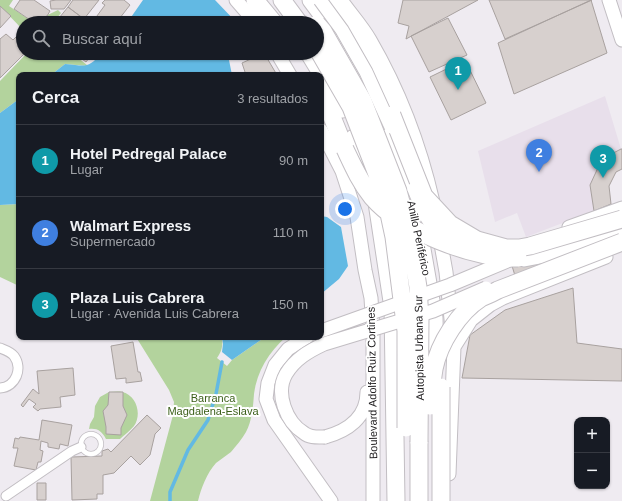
<!DOCTYPE html>
<html lang="es">
<head>
<meta charset="utf-8">
<style>
	body { margin:0; font-family:Arial,sans-serif; background:#20242c; color:#f1f3f6 }
	.controls { position:absolute; right:12px; bottom:12px; display:grid; overflow:hidden; border-radius:8px; box-shadow:0 1px 3px #0004 }
	.controls button { width:36px; height:36px; display:grid; place-items:center; padding:0; border:0; border-bottom:1px solid #363941; background:#171b24; color:#f1f3f6; font:20px sans-serif }
	.you { position:absolute; left:345px; top:209px; width:14px; height:14px; margin:-10px; border:3px solid #fff; border-radius:50%; background:#1a73e8; box-shadow:0 0 0 6px #1a73e833 }
	.badge { display:grid; place-items:center; width:26px; height:26px; border-radius:50%; background:#ea580c; color:#fff; font-size:13px; font-weight:700 }
	.pin { position:absolute; translate:-50% -33px; filter:drop-shadow(0 1px 2px #0008) }
	.pin::after { content:''; position:absolute; top:21px; width:14px; height:12px; background:inherit; clip-path:polygon(0 0,100% 0,50% 100%) }
	.list { margin:0; padding:0; list-style:none }
	h2 { display:flex; justify-content:space-between; align-items:center; height:52px; margin:0; padding:0 16px; font-size:17px }
	h2 small { font-size:13px; font-weight:400; color:#9ea1a6 }
	.list li { display:grid; grid-template-columns:26px 1fr auto; gap:12px; align-items:center; box-sizing:border-box; height:72px; padding:0 16px; border-top:1px solid #363941 }
	.list b { display:block; font-size:15px; white-space:nowrap }
	.list p { margin:0; font-size:13px; white-space:nowrap; color:#9ea1a6 }
	.list em { font-size:13px; font-style:normal; color:#9ea1a6 }
	.icon { flex:none; width:22px; height:22px; fill:none; stroke:currentColor; stroke-width:2; stroke-linecap:round; stroke-linejoin:round }
	.map { position:relative; flex:none; width:622px; height:501px; overflow:hidden }
	.search { position:absolute; background:#171b24; box-shadow:0 1px 3px #0004; left:16px; top:16px; width:308px; height:44px; display:flex; align-items:center; gap:10px; box-sizing:border-box; padding:0 14px; border-radius:22px; color:#9ea1a6; font-size:15px }
	.panel { position:absolute; background:#171b24; box-shadow:0 1px 3px #0004; left:16px; top:72px; width:308px; height:268px; border-radius:8px }
	.map>svg:first-child { display:block }
	.built { fill:#e8dfeb }
	.green { fill:#b3d39d }
	.water { fill:#62b9e3 }
	.lines { fill:none; stroke-linecap:round; stroke-linejoin:round }
	.stream { stroke:#62b9e3; stroke-width:3.5 }
	.building { fill:#d7d0ce; stroke:#a8a19f }
	.lane-casing { stroke:#c2bec3; stroke-width:6 }
	.street-casing { stroke:#c2bec3; stroke-width:11 }
	.secondary-casing { stroke:#c2bec3; stroke-width:15 }
	.highway-casing { stroke:#c2bec3; stroke-width:19 }
	.lane { stroke:#fff; stroke-width:4.5 }
	.street { stroke:#fff; stroke-width:9 }
	.secondary { stroke:#fff; stroke-width:13 }
	.highway { stroke:#fff; stroke-width:17 }
	.secondary-bridge-casing { stroke:#c2bec3; stroke-width:15; stroke-linecap:butt }
	.highway-bridge-casing { stroke:#c2bec3; stroke-width:19; stroke-linecap:butt }
	.secondary-bridge { stroke:#fff; stroke-width:13 }
	.highway-bridge { stroke:#fff; stroke-width:17 }
	.labels { text-anchor:middle; stroke-width:4; stroke-linejoin:round; paint-order:stroke }
	.street-label { font-size:11px; fill:#222022; stroke:#fff }
	.park-label { font-size:11px; fill:#3a5e18; stroke:#fff }
</style>
</head>
<body>
<div class="map">
<svg width="622" height="501" viewBox="0 0 622 501">
	<rect width="100%" height="100%" fill="#efebf1"/>
	<path class="built" d="M605,96L621,149L602,159L590,185L594,211L526,237L517,213L495,222L478,151Z"/>
	<path class="green" d="M0,0H13L9,6L33,22L58,10L61,13L53,23H23V30L0,6Z
		M27,53H72L87,65H91L87,66L65,64L51,75H19V99L0,113V81Z
		M19,204V286L0,277V205Z
		M136,337H222C223,346 222,351 217,358L227,366L232,360L265,337H286C269,352 257,371 254,394C253,407 252,421 246,432C242,439 236,446 231,452C226,456 221,459 216,463C207,473 201,488 198,501H150L173,415L174,402L169,390Z
		M109,392C113,392 118,391 122,392C137,395 142,415 134,426C130,431 124,435 120,439H106C102,431 97,428 89,429L90,424L94,417L95,406L100,397Z"/>
	<path class="water" d="M143,0H215L237,23H127Z
		M102,53H234L229,60L232,75H51L65,64C87,66 87,69 102,53Z
		M19,99V204L0,205V113Z
		M321,216L327,217L341,227L348,266L339,279L321,294Z
		M222,337H265L232,360L222,352L223,344Z"/>
	<g class="lines">
		<path class="stream" d="M170,501V492L188,450L208,420L216,394L222,362"/>
	</g>
	<path class="building" d="M20,0H34L50,11L47,16L33,22L14,9Z
		M56,0H71L64,9H51L50,1Z
		M73,0H99L84,19L68,7Z
		M105,0H124L130,5L116,23H98L94,20L105,5L102,3Z
		M403,0H478L406,39L409,26L398,23Z
		M489,0H592L505,39Z
		M591,0L607,53L514,94L498,43Z
		M0,6L11,16L0,28Z
		M68,7L84,19L81,23H55Z
		M448,18L467,55L429,72L411,36Z
		M22,31L23,33V53H25L0,78V39L6,34L13,40Z
		M74,53H93L86,62Z
		M264,53L277,75H246L242,63Z
		M465,60L486,103L451,120L430,77Z
		M621,149H622V169L616,172L609,186L611,204L594,211L590,185L602,159Z
		M533,255L539,272L516,279L509,256Z
		M573,288L577,343L622,349V381L462,378L470,335L505,310Z
		M133,342L138,372H140L142,381L126,383V378L116,379L111,346Z
		M73,368L75,395L60,397L61,407L40,409L38,411L33,407L36,404L29,399L23,407L21,405L33,389L39,394L37,371Z
		M109,392H123V406L127,415L121,428V435L106,434V427L103,411L108,405Z
		M147,415L161,428L155,434L150,455L140,465L131,456L114,473L103,475V494H97V499L72,500L71,457L102,456V451L108,449L111,452Z
		M42,420L72,425L68,446L60,444L59,449L48,447V443L41,441L40,450L43,451L41,462H38L36,470L14,466L18,448H13L15,438L19,439L20,437L39,440Z
		M37,483H46V500H37Z"/>
	<g class="lines">
		<g class="lane-casing">
			<path id="lane" d="M81 444a10 10 0 1 1 20 0a10 10 0 1 1-20 0Z"/>
		</g>
		<g class="street-casing">
			<path id="street" d="M0,348C5,350 11,352 14,356C23,368 16,387 0,388
				M6,496L72,451L81,447"/>
		</g>
		<g class="secondary-casing">
			<path id="secondary" d="M236,0L256,23
				M341,0C350,13 362,26 370,40C399,90 420,145 433,202
				M609,0L622,40
				M277,53L290,75
				M321,130L342,171L357,217L365,270L371,298L373,329V501
				M569,227L622,208
				M439,233L446,272L454,347L449,474
				M307,337L288,349L275,365L268,383L266,399L274,420L331,501
				M454,347L471,320L490,305L503,298L606,257
				M325,437C347,431 367,418 367,392"/>
		</g>
		<g class="highway-casing">
			<path id="highway" d="M255,0L274,23
				M282,0L299,23
				M311,0L332,28L372,98L407,185L415,209L434,318L435,364
				M327,0L348,26L374,74L389,107
				M309,53L343,109
				M321,95L330,112L345,149
				M354,138L376,196L393,308L396,501
				M524,258L561,251L622,228
				M419,442V501"/>
		</g>
		<use href="#lane" class="lane"/>
		<use href="#street" class="street"/>
		<use href="#secondary" class="secondary"/>
		<use href="#highway" class="highway"/>
		<g class="secondary-bridge-casing">
			<path id="secondary-bridge" d="M320,0L342,30L366,72L391,127
				M414,189C424,214 428,229 455,239
				M321,331L450,285L512,259
				M325,437C317,437 310,438 304,433C286,422 275,393 286,374C295,359 309,351 324,344L433,311L486,288"/>
		</g>
		<g class="highway-bridge-casing">
			<path id="highway-bridge" d="M317,24L323,31L363,101L398,191L409,231L418,287L420,319L419,442
				M317,48L351,107L385,195L394,237L406,331V428
				M392,115L424,196L450,224L477,240L506,248H519L530,246L622,219
				M345,149C353,166 360,182 372,197C401,231 473,259 518,258
				M430,406C431,393 432,381 434,369C439,343 459,312 481,298C487,295 493,293 498,290L622,242
				M441,501V387"/>
		</g>
		<use href="#secondary-bridge" class="secondary-bridge"/>
		<use href="#highway-bridge" class="highway-bridge"/>
	</g>
	<g class="labels">
		<g class="street-label">
			<text transform="translate(419 238) rotate(78)" y="4">Anillo Periférico</text>
			<text transform="translate(419 348) rotate(-91)" y="4">Autopista Urbana Sur</text>
			<text transform="translate(372 383) rotate(-91)" y="4">Boulevard Adolfo Ruiz Cortines</text>
		</g>
		<g class="park-label">
			<text x="213" y="402">Barranca<tspan x="213" dy="13">Magdalena-Eslava</tspan></text>
		</g>
	</g>
</svg>
<div class="controls">
<button>+</button>
<button>−</button>
</div>
<div class="you"></div>
<div class="pin badge" style="left:458px;top:90px;background:#0f9aa8">1</div>
<div class="pin badge" style="left:539px;top:172px;background:#3f7fe0">2</div>
<div class="pin badge" style="left:603px;top:178px;background:#0f9aa8">3</div>
<div class="search"><svg class="icon" aria-label="search" viewBox="0 0 24 24"><circle cx="10" cy="10" r="6"/><path d="M15 15l6 6"/></svg>Buscar aquí</div>
<section class="panel">
<h2>Cerca<small>3 resultados</small></h2>
<ul class="list">
<li><span class="badge" style="background:#0f9aa8">1</span><div><b>Hotel Pedregal Palace</b><p>Lugar</p></div><em>90 m</em></li>
<li><span class="badge" style="background:#3f7fe0">2</span><div><b>Walmart Express</b><p>Supermercado</p></div><em>110 m</em></li>
<li><span class="badge" style="background:#0f9aa8">3</span><div><b>Plaza Luis Cabrera</b><p>Lugar · Avenida Luis Cabrera</p></div><em>150 m</em></li>
</ul>
</section>
</div>
</body>
</html>
